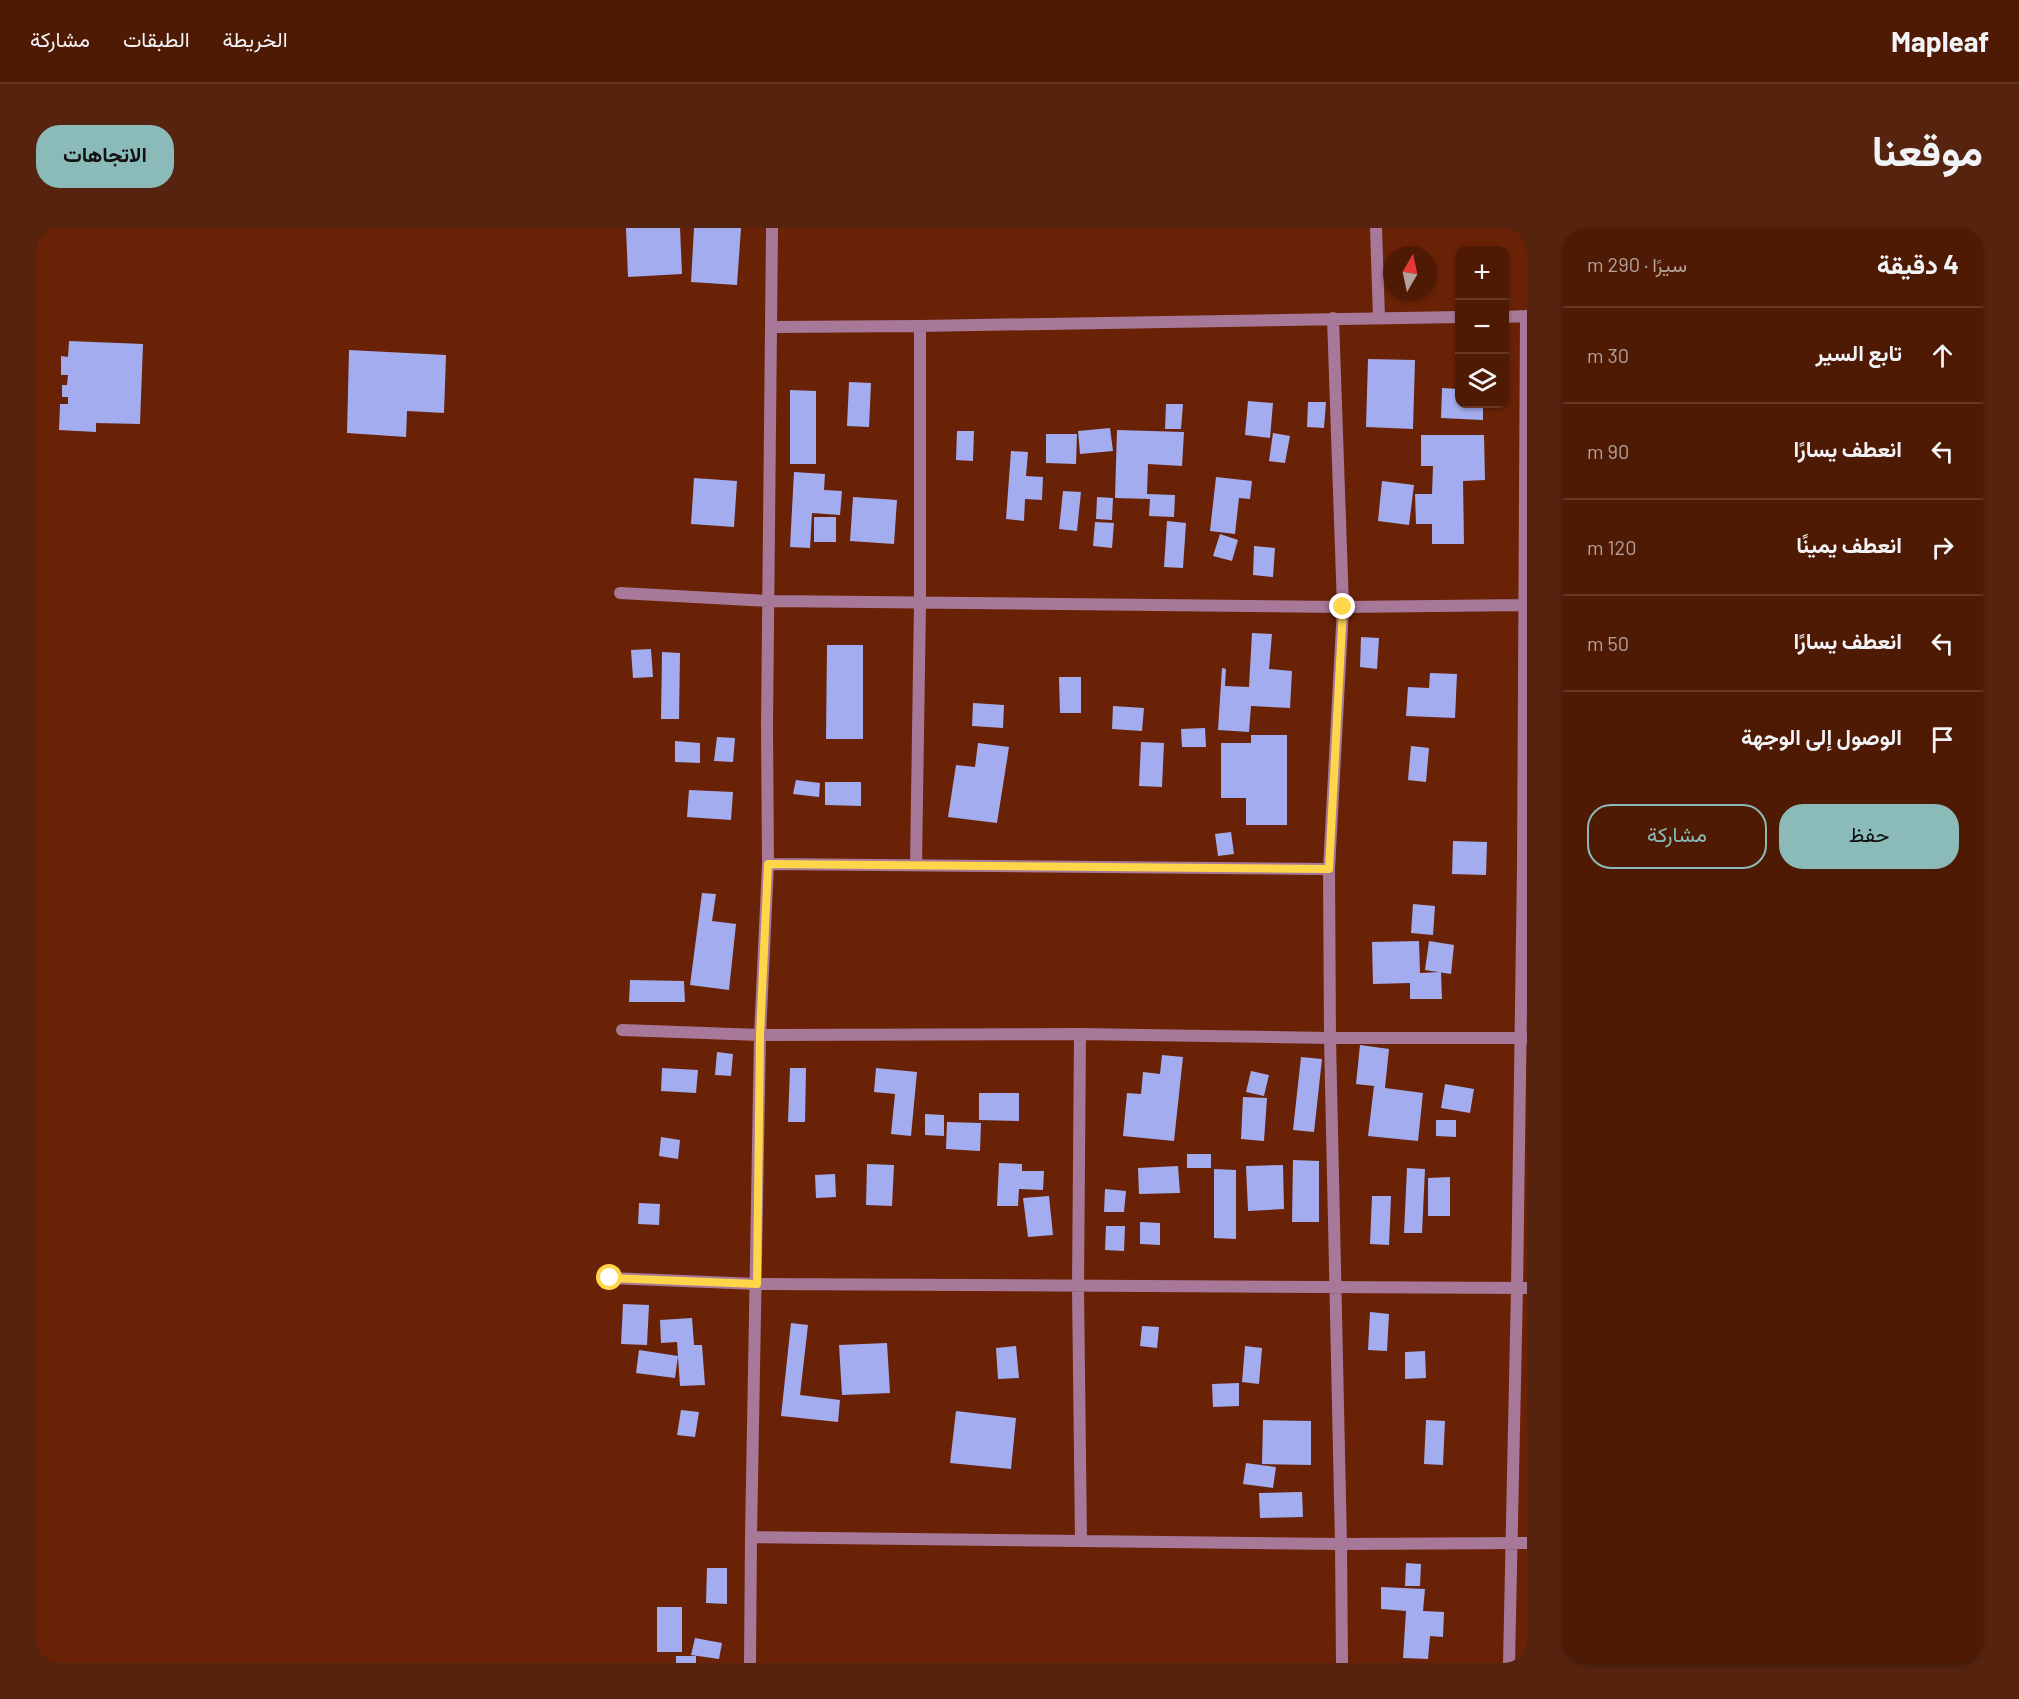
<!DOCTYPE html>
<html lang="ar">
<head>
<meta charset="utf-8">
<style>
	body { margin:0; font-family:Barlow,Vazirmatn,sans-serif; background:#55230e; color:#f1f3f6; direction:rtl }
	.controls { position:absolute; right:18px; top:18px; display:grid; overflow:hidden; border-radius:12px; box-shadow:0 2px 4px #0004 }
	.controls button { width:54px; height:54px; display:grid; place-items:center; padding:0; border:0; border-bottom:2px solid #663826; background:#4f1a04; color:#f1f3f6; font:30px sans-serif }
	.compass { position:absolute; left:1347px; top:18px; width:54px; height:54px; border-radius:50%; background:#4f1a04; box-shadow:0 2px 4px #0004; rotate:9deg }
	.stop { position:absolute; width:18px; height:18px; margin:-14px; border:4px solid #ffd54a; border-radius:50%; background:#fff }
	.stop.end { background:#ffd54a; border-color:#fff; box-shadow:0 2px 6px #0008 }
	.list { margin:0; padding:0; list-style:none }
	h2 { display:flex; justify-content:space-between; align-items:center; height:78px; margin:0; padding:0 24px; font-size:26px }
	h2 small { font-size:20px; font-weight:400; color:#b3a19a }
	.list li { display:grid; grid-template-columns:39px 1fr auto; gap:18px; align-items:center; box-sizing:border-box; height:96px; padding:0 24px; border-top:2px solid #663826 }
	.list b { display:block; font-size:22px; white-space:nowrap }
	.list em { font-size:20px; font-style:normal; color:#b3a19a }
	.actions { display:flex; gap:12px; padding:18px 24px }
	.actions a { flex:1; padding:14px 0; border:2px solid #8bbbb9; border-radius:24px; text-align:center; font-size:21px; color:#8bbbb9 }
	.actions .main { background:#8bbbb9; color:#111 }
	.icon { flex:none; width:33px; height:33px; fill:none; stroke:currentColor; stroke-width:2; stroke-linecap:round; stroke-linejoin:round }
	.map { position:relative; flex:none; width:1491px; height:1435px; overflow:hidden; direction:ltr; border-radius:24px }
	header { display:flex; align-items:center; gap:36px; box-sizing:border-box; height:84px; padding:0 30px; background:#4f1a04; border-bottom:2px solid #663826 }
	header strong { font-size:28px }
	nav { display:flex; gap:33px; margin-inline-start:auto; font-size:21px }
	.intro { display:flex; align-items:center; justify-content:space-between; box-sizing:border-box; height:144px; padding:0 36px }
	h1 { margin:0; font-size:42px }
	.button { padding:15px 27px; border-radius:24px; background:#8bbbb9; color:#111; font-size:21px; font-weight:700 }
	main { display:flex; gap:36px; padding:0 36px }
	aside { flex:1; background:#4f1a04; border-radius:24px; box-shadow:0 2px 4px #0004 }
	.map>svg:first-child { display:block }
	.building { fill:#a4acf0 }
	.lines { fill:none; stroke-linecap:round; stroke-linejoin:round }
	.street { stroke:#a77898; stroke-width:12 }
	.route { stroke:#ffd54a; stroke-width:8 }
</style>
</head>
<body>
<header>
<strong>Mapleaf</strong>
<nav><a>الخريطة</a><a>الطبقات</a><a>مشاركة</a></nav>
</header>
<div class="intro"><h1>موقعنا</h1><a class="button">الاتجاهات</a></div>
<main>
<aside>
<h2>4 دقيقة<small>سيرًا · 290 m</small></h2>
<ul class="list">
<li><svg class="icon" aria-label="ahead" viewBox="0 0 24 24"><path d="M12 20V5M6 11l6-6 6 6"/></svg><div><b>تابع السير</b></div><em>30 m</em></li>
<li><svg class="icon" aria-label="left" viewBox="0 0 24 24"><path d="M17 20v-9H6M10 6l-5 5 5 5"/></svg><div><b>انعطف يسارًا</b></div><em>90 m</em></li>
<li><svg class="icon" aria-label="right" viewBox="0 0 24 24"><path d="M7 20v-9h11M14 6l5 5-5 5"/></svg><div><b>انعطف يمينًا</b></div><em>120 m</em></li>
<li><svg class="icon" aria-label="left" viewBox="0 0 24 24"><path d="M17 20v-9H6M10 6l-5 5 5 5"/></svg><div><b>انعطف يسارًا</b></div><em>50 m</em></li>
<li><svg class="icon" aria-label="arrive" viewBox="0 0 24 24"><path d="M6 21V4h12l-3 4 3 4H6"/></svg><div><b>الوصول إلى الوجهة</b></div></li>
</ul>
<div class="actions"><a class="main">حفظ</a><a>مشاركة</a></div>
</aside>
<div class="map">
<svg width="1491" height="1435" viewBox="0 0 1491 1435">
	<rect width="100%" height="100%" fill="#692206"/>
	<path class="building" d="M590,0H644L646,46L592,49Z
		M658,0H705L701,57L655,54Z
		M33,113L107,116L104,196L60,195V204L23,202L24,176H32V169H26V157H31L32,147H25V128L32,129Z
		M313,122L410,127L408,185L371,183L370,209L311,205Z
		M1332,131L1379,132L1377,201L1330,199Z
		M813,154L835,155L833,199L811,198Z
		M1406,160L1424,161V176H1447V192L1405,190Z
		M754,162L780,163V236H754Z
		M1212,173L1237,175L1234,210L1209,207Z
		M1272,174H1290L1288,200L1271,199Z
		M1130,176H1147L1145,201H1129Z
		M1074,200L1077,223L1044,226L1042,203Z
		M1081,202L1148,204L1146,238L1112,236L1111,266L1139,267L1138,289L1113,288L1114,271L1079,270Z
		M921,203H938L937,233L920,232Z
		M1237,205L1254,208L1249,235L1233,233Z
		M1010,206H1041L1040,236L1010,235Z
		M1385,207H1448L1449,252L1427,253L1428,316H1396V296H1380L1379,266H1396L1397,238H1385Z
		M975,223L992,224L990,248L1007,249L1006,272L989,271L988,293L970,291Z
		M758,244L789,246L788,262L806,263L804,287L776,285L774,320L754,319Z
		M1180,249L1216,253L1214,271L1203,270L1199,306L1174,303Z
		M658,250L701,253L698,299L655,296Z
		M1346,253L1378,257L1373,297L1342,293Z
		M1027,263L1045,264L1041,303L1023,301Z
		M817,269L861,272L858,316L814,313Z
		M1061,269L1077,270L1076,292L1060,291Z
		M778,289H800V314H778Z
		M1131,293L1150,295L1147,340L1128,339Z
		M1059,294L1078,295L1076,320L1057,318Z
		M1184,306L1202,312L1196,333L1177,328Z
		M1218,318L1239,320L1237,349L1217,347Z
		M1216,405L1236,406L1233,441L1256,443L1254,480L1215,478L1213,504L1182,502L1186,440L1190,441L1189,458L1213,459Z
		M1325,409L1343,410L1341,441L1324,439Z
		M791,417H827V511H790Z
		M615,421L617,449L597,450L595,422Z
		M626,424L644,425L643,491H625Z
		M1394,445L1421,446L1419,490L1370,488L1372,459L1393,460Z
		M1023,449H1045V485H1024Z
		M937,475L968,477L967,500L936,498Z
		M1077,478L1108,480L1106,503L1076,501Z
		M1169,500L1170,519H1146L1145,501Z
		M1215,507H1251V597H1210V570H1185V515H1215Z
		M681,509L699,510L697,534L678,533Z
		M639,513L664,515V535L639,534Z
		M1105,514L1128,515L1126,559L1103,558Z
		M942,515L973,519L961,595L912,589L920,537L939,539Z
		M1375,518L1393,520L1390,554L1372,552Z
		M760,552L784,555L783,569L757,566Z
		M789,554H825V578L789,577Z
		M653,562L697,564L695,592L651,589Z
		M1195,604L1198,626L1182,628L1179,606Z
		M1417,613L1451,614L1450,647L1416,646Z
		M666,665L680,666L676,693L700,696L693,762L654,757Z
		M1377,676L1399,678L1397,707L1375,705Z
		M1383,713L1384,745L1405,744L1406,771H1374V755L1337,756L1336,714Z
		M1393,713L1418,717L1415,746L1389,742Z
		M594,752L648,753L649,774H593Z
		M1324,817L1353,821L1349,860L1387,865L1382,913L1332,908L1338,858L1320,856Z
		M681,824L697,826L695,848L679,847Z
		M1126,827L1147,829L1138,913L1087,908L1091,865L1105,866L1107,844L1124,846Z
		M1265,829L1286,831L1278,904L1257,902Z
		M626,840L662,842L660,865L625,863Z
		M754,840H770L769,894H752Z
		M840,840L881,844L875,908L855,906L859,866L838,864Z
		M1215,843L1233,847L1228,868L1210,864Z
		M1409,856L1438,861L1434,885L1405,880Z
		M943,865H983V893L943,892Z
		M1207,869L1231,870L1228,913L1205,911Z
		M889,886L908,887V908L889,907Z
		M1400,892H1420V909L1400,908Z
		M911,894L945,895L944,923L910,921Z
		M625,909L644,912L642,931L623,928Z
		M1151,926H1175V940H1151Z
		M1257,932L1283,933V994H1256Z
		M963,935L986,936V943H1008L1007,962L983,961L982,978H961Z
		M831,936L858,937L856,978L830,977Z
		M1247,937L1248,981L1212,983L1210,938Z
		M1142,938L1144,965L1103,966L1102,940Z
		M1371,940L1389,941L1386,1005H1368Z
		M1178,941L1200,942V1011L1178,1010Z
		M799,946L800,969L780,970L779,947Z
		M1414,949V988H1392V950Z
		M1069,961L1090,963L1088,984H1068Z
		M1013,968L1017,1007L992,1009L987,970Z
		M1336,968H1355L1353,1017L1334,1016Z
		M603,975L624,976L623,997L602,996Z
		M1104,994L1124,995V1017L1104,1016Z
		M1070,998H1089L1088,1023L1069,1022Z
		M587,1076L613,1077L611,1117L585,1116Z
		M1334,1084L1353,1086L1351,1123L1332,1122Z
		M656,1090L658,1117H666L669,1157L644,1158L641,1114L625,1115L624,1092Z
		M755,1095L772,1097L764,1167L804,1172L802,1194L745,1188Z
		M1106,1098L1123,1099L1121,1120L1104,1118Z
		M851,1115L854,1165L806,1167L803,1117Z
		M980,1118L983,1150L962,1151L960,1120Z
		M1209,1118L1226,1120L1223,1156L1206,1154Z
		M603,1122L642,1128L639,1150L600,1145Z
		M1389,1123L1390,1150L1369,1151V1124Z
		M1203,1155V1178L1177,1179L1176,1156Z
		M645,1182L663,1184L659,1209L641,1207Z
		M920,1183L980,1190L975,1241L914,1235Z
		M1227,1192L1275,1193V1237L1226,1236Z
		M1390,1192L1409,1193L1407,1237L1388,1236Z
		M1210,1235L1240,1239L1237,1260L1207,1256Z
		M1266,1264L1267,1289L1224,1290L1223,1265Z
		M1370,1335L1385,1336L1384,1358H1369Z
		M671,1340H691V1376L670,1375Z
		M1345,1359L1389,1361L1387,1383L1408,1384L1407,1409L1394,1408L1392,1431L1367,1430L1370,1383L1345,1381Z
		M621,1379H646V1424H621Z
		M659,1410L686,1415L683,1431L655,1427Z
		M640,1428H660V1435H640Z"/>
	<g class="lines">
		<path class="street" d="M1340,0L1343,90
			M1468,89L1491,88
			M1297,90L1307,379L1293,641L1294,810L1305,1316L1306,1435
			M737,99L884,98L1424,89
			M584,365L733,373L1307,379L1491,377
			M732,636L1293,641
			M880,637L884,374V98
			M586,802L724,807L1044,806L1294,810H1491
			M1044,806L1042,1059L1045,1313
			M574,1050L721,1056L1491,1060
			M715,1309L1305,1316L1491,1315
			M714,1435L715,1309L724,807L732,636L731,498L736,0
			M1473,1435L1481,1060L1487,637L1490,88"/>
	</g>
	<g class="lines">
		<path class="route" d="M574,1050L721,1056L724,807L732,636L1293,641L1307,379"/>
	</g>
</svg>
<div class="controls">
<button>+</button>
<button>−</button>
<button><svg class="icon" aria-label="layers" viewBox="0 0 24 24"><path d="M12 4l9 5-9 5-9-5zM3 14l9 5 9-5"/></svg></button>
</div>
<svg class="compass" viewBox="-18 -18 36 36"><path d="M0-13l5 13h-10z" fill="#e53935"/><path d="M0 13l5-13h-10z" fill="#b3a19a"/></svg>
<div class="stop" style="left:574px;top:1050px"></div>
<div class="stop end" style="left:1307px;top:379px"></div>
</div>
</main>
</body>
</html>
